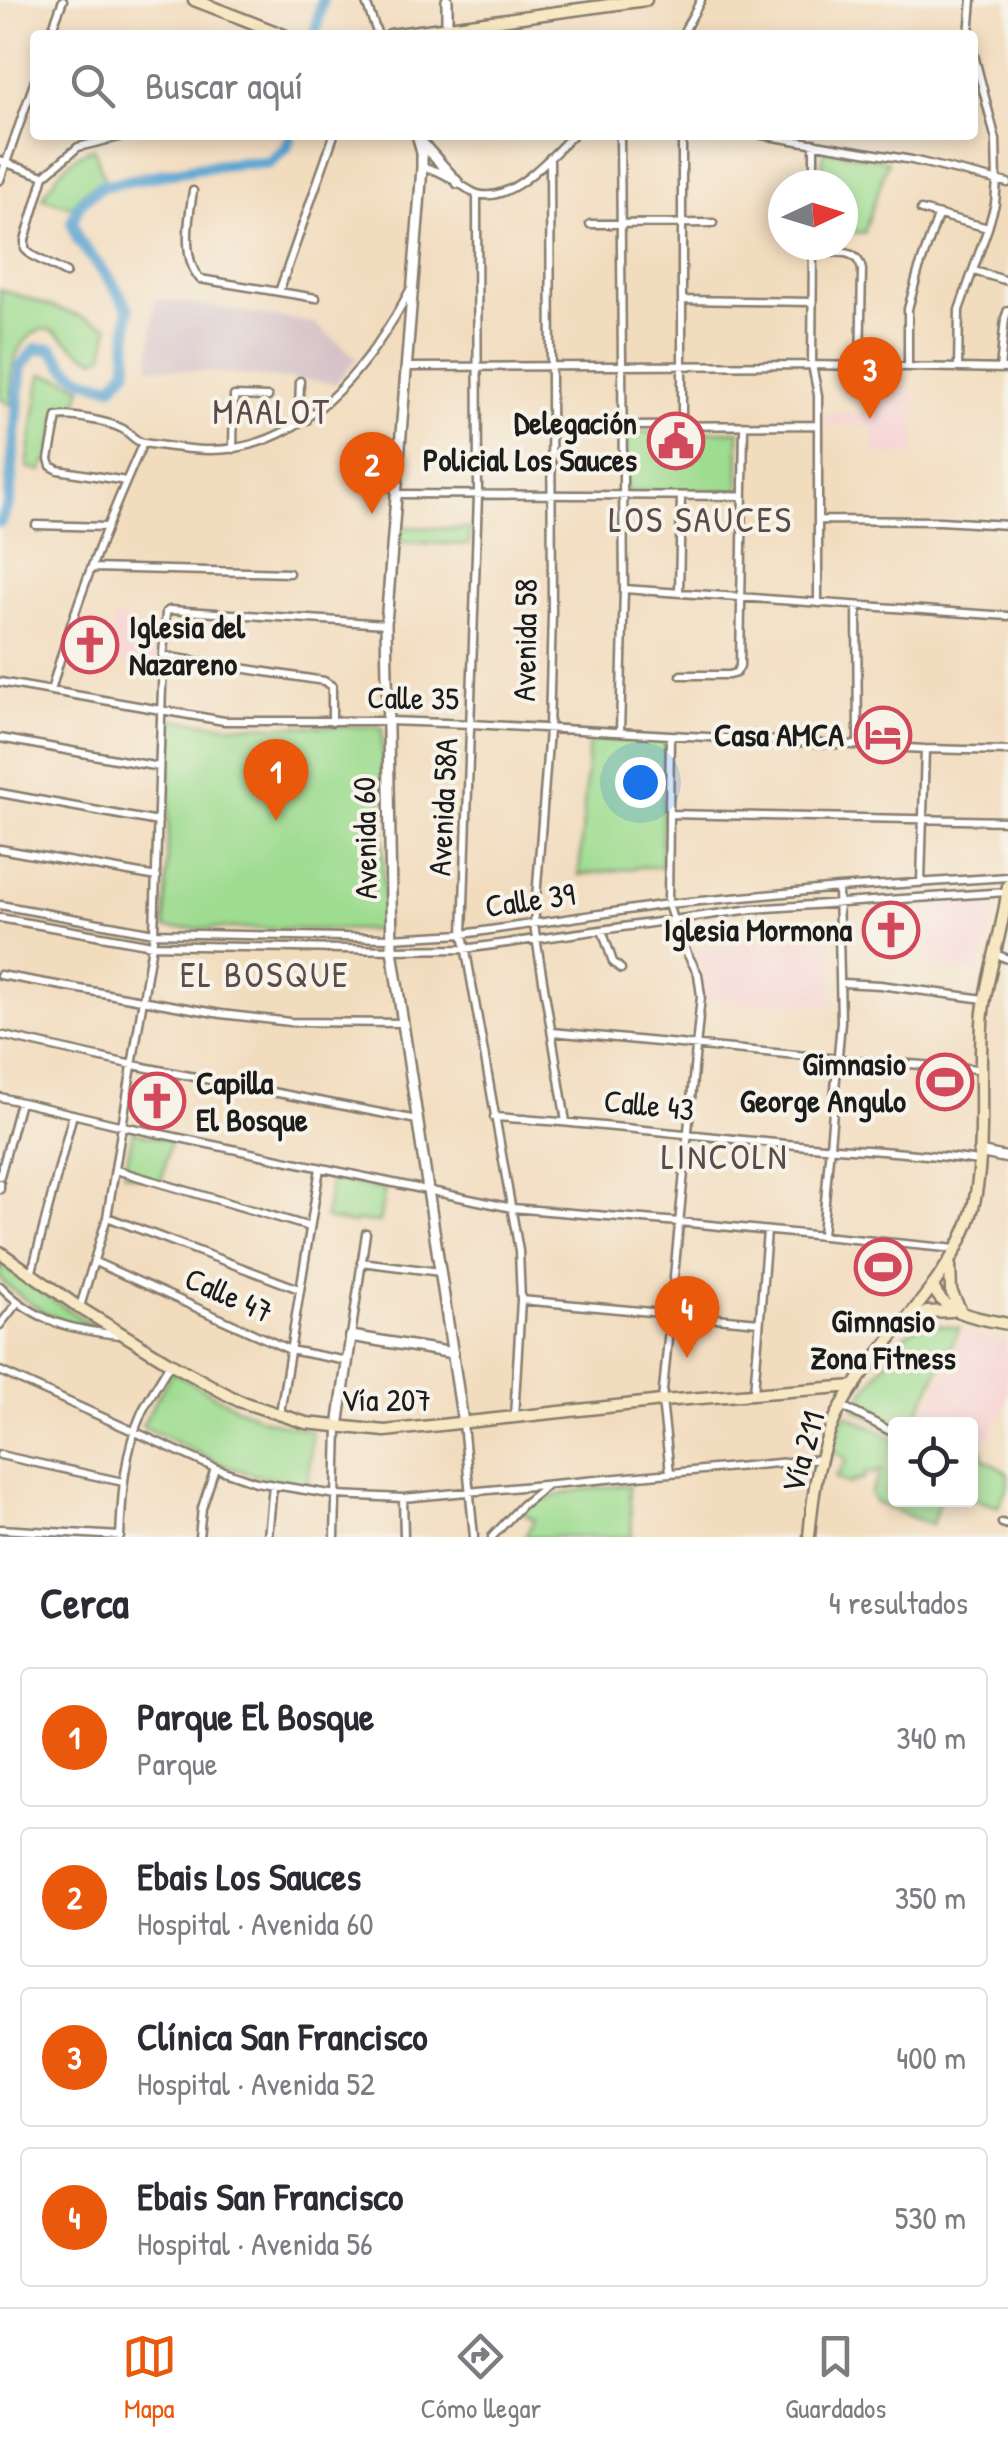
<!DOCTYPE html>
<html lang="es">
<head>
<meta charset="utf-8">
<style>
	body { margin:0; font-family:"Patrick Hand",sans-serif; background:#f7f7f7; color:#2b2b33 }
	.controls { position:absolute; right:30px; bottom:30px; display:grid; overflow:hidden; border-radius:10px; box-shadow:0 5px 15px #0003 }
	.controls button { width:90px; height:90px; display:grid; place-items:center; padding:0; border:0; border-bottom:2px solid #e1e1e2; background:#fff; color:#2b2b33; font:50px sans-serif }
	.compass { position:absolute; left:768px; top:170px; width:90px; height:90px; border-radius:50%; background:#fff; box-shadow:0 5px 15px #0003; rotate:86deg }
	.you { position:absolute; left:640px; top:782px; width:35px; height:35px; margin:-25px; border:8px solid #fff; border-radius:50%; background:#1a73e8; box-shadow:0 0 0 15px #1a73e833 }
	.badge { display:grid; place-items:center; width:65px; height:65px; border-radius:50%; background:#ea580c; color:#fff; font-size:32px; font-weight:700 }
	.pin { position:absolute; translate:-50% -82px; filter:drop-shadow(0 2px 5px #0008) }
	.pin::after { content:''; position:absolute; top:52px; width:35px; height:30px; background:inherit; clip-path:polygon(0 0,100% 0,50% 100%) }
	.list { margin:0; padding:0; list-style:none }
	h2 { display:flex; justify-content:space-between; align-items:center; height:130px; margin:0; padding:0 40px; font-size:42px }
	h2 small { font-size:32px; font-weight:400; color:#7c7c81 }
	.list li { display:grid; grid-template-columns:65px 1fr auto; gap:30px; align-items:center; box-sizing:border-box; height:140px; margin:0 20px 20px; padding:0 20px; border:2px solid #e1e1e2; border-radius:10px }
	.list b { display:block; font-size:38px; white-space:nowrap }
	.list p { margin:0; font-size:32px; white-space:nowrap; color:#7c7c81 }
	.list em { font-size:32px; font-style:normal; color:#7c7c81 }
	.icon { flex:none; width:55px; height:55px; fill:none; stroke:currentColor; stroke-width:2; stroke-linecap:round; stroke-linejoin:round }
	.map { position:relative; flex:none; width:1008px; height:1537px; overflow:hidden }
	.search { position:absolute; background:#fff; box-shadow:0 5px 15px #0003; left:30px; right:30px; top:30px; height:110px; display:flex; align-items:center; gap:25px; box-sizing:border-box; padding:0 35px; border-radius:10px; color:#7c7c81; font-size:38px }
	.sheet { height:770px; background:#fff }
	nav { display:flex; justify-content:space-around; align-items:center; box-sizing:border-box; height:140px; border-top:2px solid #e1e1e2; background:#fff; font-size:28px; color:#7c7c81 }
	nav a { display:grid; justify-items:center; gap:5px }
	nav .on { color:#ea580c }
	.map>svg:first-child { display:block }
	.built { fill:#f7cfd0 }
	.industrial { fill:#d2bdc5 }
	.green { fill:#9edc90; stroke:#5d7c56; stroke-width:2.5 }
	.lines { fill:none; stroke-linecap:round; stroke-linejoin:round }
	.river { stroke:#58a3d0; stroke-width:12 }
	.minor-casing { stroke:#877c6d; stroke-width:11 }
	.tertiary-casing { stroke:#877c6d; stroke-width:14 }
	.secondary-casing { stroke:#877c6d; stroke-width:15 }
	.minor { stroke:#fff; stroke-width:6 }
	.tertiary { stroke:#fff; stroke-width:9 }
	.secondary { stroke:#f7e8c3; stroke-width:10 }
	.labels { text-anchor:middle; stroke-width:8; stroke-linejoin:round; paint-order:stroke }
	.poi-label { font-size:32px; font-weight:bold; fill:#1c1c1c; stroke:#f7f3e8; text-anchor:end }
	.street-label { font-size:32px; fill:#1c1c1c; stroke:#f7f3e8 }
	.neighbourhood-label { font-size:35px; letter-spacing:2.5px; fill:#5c4b4a; stroke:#f7f3e8 }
</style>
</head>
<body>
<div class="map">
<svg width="1008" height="1537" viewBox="0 0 1008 1537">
	<rect width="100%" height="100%" fill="#f7f3e8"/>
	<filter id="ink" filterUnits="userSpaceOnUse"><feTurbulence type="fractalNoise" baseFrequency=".01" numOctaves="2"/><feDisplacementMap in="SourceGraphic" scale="20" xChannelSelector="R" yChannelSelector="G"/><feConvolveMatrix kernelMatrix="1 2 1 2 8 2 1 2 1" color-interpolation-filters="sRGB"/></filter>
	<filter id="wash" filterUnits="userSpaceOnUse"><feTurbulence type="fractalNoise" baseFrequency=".0048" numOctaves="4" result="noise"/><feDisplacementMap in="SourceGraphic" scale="40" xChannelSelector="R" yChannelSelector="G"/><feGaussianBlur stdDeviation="2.25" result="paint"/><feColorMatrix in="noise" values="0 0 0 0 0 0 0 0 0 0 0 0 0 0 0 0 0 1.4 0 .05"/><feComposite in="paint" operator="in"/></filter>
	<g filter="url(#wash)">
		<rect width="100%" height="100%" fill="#f2dcbe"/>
		<path class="built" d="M872,392L915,393V455L874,456L873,428H862L861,424L825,425V414H872Z
			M113,619L135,620L134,646L158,647L157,666L110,662Z
			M998,900L980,973L923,965L922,905Z
			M830,936L833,1005L705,1000V977L692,948Z
			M964,1330L1008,1344V1400L982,1449L971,1442L970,1424H938L923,1416Z"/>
		<path class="industrial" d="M155,298L314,323L357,358L336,383L149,367Z"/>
		<path class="green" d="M94,148L105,181C93,184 77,196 72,207L43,198C53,177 71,155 94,148Z
			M823,150L888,161L864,233L843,231V185H822Z
			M0,289L109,326L104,355L96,359C77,354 63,334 50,330C32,325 16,351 13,365C11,377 12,392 12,405L0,399Z
			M41,374L65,379L82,387L75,412L65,409L59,413L49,459L47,463H44L42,471L27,467Z
			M739,431V491H626V432Z
			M400,527L470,529L469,545L400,542Z
			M172,719L225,725L382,727L384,930L165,928Z
			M589,738L665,741L661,867H640L579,875Z
			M133,1132L170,1141L161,1183L124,1173Z
			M331,1179L385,1190L379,1223L357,1221L354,1224L325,1219Z
			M0,1263L4,1267L94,1327C58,1326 26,1303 0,1279Z
			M931,1324L960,1328L912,1424H896L895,1430L853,1408L905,1335L915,1328Z
			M172,1371L237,1408L266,1420L312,1431L308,1486L254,1475L221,1464L142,1426Z
			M845,1414L895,1439L896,1500H939L932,1525L876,1503L870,1493L882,1471L880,1469L874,1474L867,1472L863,1479L860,1478L858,1482L853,1480L851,1485L835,1478L846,1462L845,1458L833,1451L825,1468Z
			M971,1442L982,1449L984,1459L1008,1473V1487L998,1507L971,1498Z
			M629,1485L632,1537H525L534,1520L520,1511C555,1491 590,1488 629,1485Z"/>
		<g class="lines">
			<path class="river" d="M315,35L322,0
				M0,522L9,503L21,366L36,349H52C70,375 81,381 112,386L127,369L128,308L110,280L78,240L72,222L79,204L101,186L196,168L240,163H268L286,148L290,135"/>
		</g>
	</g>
	<g filter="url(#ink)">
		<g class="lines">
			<g class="minor-casing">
				<path id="minor" d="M365,0L378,35
					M50,35L63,0
					M682,35L701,0
					M969,35L972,0
					M620,135L624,589L620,732
					M682,135V426
					M762,135L912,160L1008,183
					M550,157L552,612L549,730L534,925L566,1122
					M0,161L44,176
					M422,168C441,169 454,181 471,191C505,211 550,157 573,135
					M0,180L35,80
					M814,185V143
					M193,191C189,216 181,258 200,279L316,298
					M477,195L478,495L463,934L519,1251L521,1300L514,1417
					M921,210L988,228
					M590,224L713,223
					M813,245L812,365L818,395V603
					M813,254C833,253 857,246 862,270L860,365
					M974,271L1008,281
					M66,273L31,255L25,249V240L44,176L78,147L128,135
					M279,292L334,135
					M683,300L811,302
					M908,366V309L918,272L938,216
					M407,367L812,365L1008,369
					M958,368L959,310L988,228L995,204L997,181L996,140L973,51
					M1000,369L1005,318L1008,310
					M300,381L299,409L307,420
					M622,426L818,425
					M233,449L234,396L268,397
					M126,481L58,470L51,466L49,459L57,417C71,414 109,422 123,429C131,434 133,440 143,443C173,447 205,453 235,448C317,435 375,357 411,288
					M396,494L743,496
					M819,520L940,521L1008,525
					M36,525L107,527
					M92,568L289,573
					M624,589L1008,616
					M679,593L681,496
					M857,607L858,744
					M163,656L324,681L332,686V722
					M681,675H729L736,673L740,666L744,427
					M0,682L224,721H388L472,724L925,749L1008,751
					M51,691C74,606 107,523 143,443
					M670,735L668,904L678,936L698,974L701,996L662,1401L670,1472
					M0,738L159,767
					M0,793L158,822
					M669,814L1008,821
					M0,849L157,877
					M921,882L925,749
					M0,905L154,933L391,938L463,934L668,904L838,888L1008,877
					M0,918L152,945L392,950L464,949L752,909L1007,892
					M602,930L613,962L621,969
					M995,954L1008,959
					M0,975L221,1014L290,1022L401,1023
					M842,983L880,985L984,999
					M552,1032L839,1059L979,1069
					M0,1035L133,1065L417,1120
					M0,1097L123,1126L512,1208L679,1222L956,1249
					M494,1117C592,1123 689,1135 786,1144C850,1150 915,1151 978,1161
					M116,1170L310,1227
					M0,1176L20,1102
					M0,1183V1189
					M107,1217L299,1289
					M822,1235L841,1022L838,888
					M95,1262L290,1350L347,1361
					M361,1262L440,1272
					M31,1275L73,1114
					M0,1286C36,1322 71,1330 120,1335
					M521,1300L759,1322
					M80,1307L107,1217L154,933L163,656L166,612L170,610L386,624
					M0,1325L17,1303
					M351,1336L366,1233
					M0,1371L215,1468L256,1482L336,1495L403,1498L821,1459
					M754,1392L767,1231
					M842,1406L896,1434
					M280,1413L320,1168
					M463,1423L474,1537
					M0,1455L123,1482
					M403,1498L404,1537
					M1002,1523L1008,1525
					M0,1529L120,1536
					M120,1537C122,1494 124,1452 142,1412C150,1396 160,1380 170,1364
					M199,1537L202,1508L215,1468
					M268,1537L273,1485
					M335,1537L338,1427
					M492,1537L522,1505L546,1486"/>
			</g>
			<g class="tertiary-casing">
				<path id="tertiary" d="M447,27V0
					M417,135L422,153V168L386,624L392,950L463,1423
					M423,144L458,183
					M979,1152L1008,1158
					M338,1427L351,1336L453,1353"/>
			</g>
			<g class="secondary-casing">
				<path id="secondary" d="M194,0L284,35
					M390,35L646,0
					M0,1252L80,1308L170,1363L239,1401L306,1423L385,1431L662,1401L855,1386
					M950,1266L951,1291L961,1311
					M933,1285C941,1314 982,1319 1008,1324
					M907,1323L927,1312L952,1311
					M809,1537C813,1492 819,1445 842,1405C878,1344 937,1296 965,1231C991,1173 976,1077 983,1012C988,969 1004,928 1008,885"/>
			</g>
			<use href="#minor" class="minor"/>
			<use href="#tertiary" class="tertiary"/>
			<use href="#secondary" class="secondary"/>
		</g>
	</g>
	<defs>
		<g id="civic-ring" transform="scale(2.875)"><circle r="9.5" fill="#f7f3e8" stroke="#d1495b" stroke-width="1.5"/><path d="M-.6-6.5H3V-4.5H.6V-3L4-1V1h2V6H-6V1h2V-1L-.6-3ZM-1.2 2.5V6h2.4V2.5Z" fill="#d1495b"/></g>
		<g id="church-ring" transform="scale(2.875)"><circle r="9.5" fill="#f7f3e8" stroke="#d1495b" stroke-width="1.5"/><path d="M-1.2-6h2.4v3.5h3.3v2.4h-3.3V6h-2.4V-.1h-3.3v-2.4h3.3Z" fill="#d1495b"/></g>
		<g id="hotel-ring" transform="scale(2.875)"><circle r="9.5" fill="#f7f3e8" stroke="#d1495b" stroke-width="1.5"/><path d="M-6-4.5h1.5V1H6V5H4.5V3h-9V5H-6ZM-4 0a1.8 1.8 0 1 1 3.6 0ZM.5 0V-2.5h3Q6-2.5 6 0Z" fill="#d1495b"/></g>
		<g id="stadium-ring" transform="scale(2.875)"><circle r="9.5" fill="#f7f3e8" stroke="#d1495b" stroke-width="1.5"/><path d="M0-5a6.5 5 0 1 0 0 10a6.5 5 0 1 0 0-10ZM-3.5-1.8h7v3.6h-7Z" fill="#d1495b"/></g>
	</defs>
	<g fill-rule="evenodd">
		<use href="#civic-ring" x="676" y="441"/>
		<use href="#church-ring" x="90" y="645"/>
		<use href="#hotel-ring" x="883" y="735"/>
		<use href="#church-ring" x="891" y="930"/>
		<use href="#stadium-ring" x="945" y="1082"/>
		<use href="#church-ring" x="157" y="1101"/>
		<use href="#stadium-ring" x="883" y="1267"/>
	</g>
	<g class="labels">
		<g class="poi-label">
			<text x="637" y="434">Delegación<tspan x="637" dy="37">Policial Los Sauces</tspan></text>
			<text x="129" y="638" text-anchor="start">Iglesia del<tspan x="129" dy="37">Nazareno</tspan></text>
			<text x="844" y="746">Casa AMCA</text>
			<text x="852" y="941">Iglesia Mormona</text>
			<text x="906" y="1075">Gimnasio<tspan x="906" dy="37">George Angulo</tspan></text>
			<text x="196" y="1094" text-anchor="start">Capilla<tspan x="196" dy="37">El Bosque</tspan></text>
			<text x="883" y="1332" text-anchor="middle">Gimnasio<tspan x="883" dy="37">Zona Fitness</tspan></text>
		</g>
		<g class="street-label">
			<text transform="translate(525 640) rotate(-89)" y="11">Avenida 58</text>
			<text transform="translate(413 698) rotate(1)" y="11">Calle 35</text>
			<text transform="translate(443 807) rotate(-87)" y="11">Avenida 58A</text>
			<text transform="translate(365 838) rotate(-91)" y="11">Avenida 60</text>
			<text transform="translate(530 900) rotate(-8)" y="11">Calle 39</text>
			<text transform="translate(649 1105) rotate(6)" y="11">Calle 43</text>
			<text transform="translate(229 1295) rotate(24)" y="11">Calle 47</text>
			<text x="386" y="1411">Vía 207</text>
			<text transform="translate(803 1452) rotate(-74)" y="11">Vía 211</text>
		</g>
		<g class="neighbourhood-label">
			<text x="272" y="424">MAALOT</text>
			<text x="701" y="532">LOS SAUCES</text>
			<text x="265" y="987">EL BOSQUE</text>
			<text x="725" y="1169">LINCOLN</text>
		</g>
	</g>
</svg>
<div class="controls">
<button><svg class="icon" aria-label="locate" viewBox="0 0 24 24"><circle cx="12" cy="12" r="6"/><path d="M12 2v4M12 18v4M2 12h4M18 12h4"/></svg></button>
</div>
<svg class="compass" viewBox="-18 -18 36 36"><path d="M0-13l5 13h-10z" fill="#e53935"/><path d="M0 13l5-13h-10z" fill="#7c7c81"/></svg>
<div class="you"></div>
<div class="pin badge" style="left:276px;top:821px">1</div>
<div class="pin badge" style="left:372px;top:514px">2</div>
<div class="pin badge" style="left:870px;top:419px">3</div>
<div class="pin badge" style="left:687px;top:1358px">4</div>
<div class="search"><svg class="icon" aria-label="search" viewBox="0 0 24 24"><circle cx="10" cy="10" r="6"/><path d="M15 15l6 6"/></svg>Buscar aquí</div>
</div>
<section class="sheet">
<h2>Cerca<small>4 resultados</small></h2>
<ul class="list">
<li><span class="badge">1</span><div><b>Parque El Bosque</b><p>Parque</p></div><em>340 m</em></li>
<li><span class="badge">2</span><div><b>Ebais Los Sauces</b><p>Hospital · Avenida 60</p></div><em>350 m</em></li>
<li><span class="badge">3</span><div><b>Clínica San Francisco</b><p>Hospital · Avenida 52</p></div><em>400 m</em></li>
<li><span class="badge">4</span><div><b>Ebais San Francisco</b><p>Hospital · Avenida 56</p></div><em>530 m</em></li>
</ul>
</section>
<nav>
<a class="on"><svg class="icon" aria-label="map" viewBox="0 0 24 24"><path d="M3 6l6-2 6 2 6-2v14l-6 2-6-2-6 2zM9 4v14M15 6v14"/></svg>Mapa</a>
<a><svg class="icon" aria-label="directions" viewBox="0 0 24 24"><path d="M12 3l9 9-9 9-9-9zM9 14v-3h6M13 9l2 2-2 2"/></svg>Cómo llegar</a>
<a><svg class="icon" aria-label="saved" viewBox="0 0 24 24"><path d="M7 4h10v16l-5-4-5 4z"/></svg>Guardados</a>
</nav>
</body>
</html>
